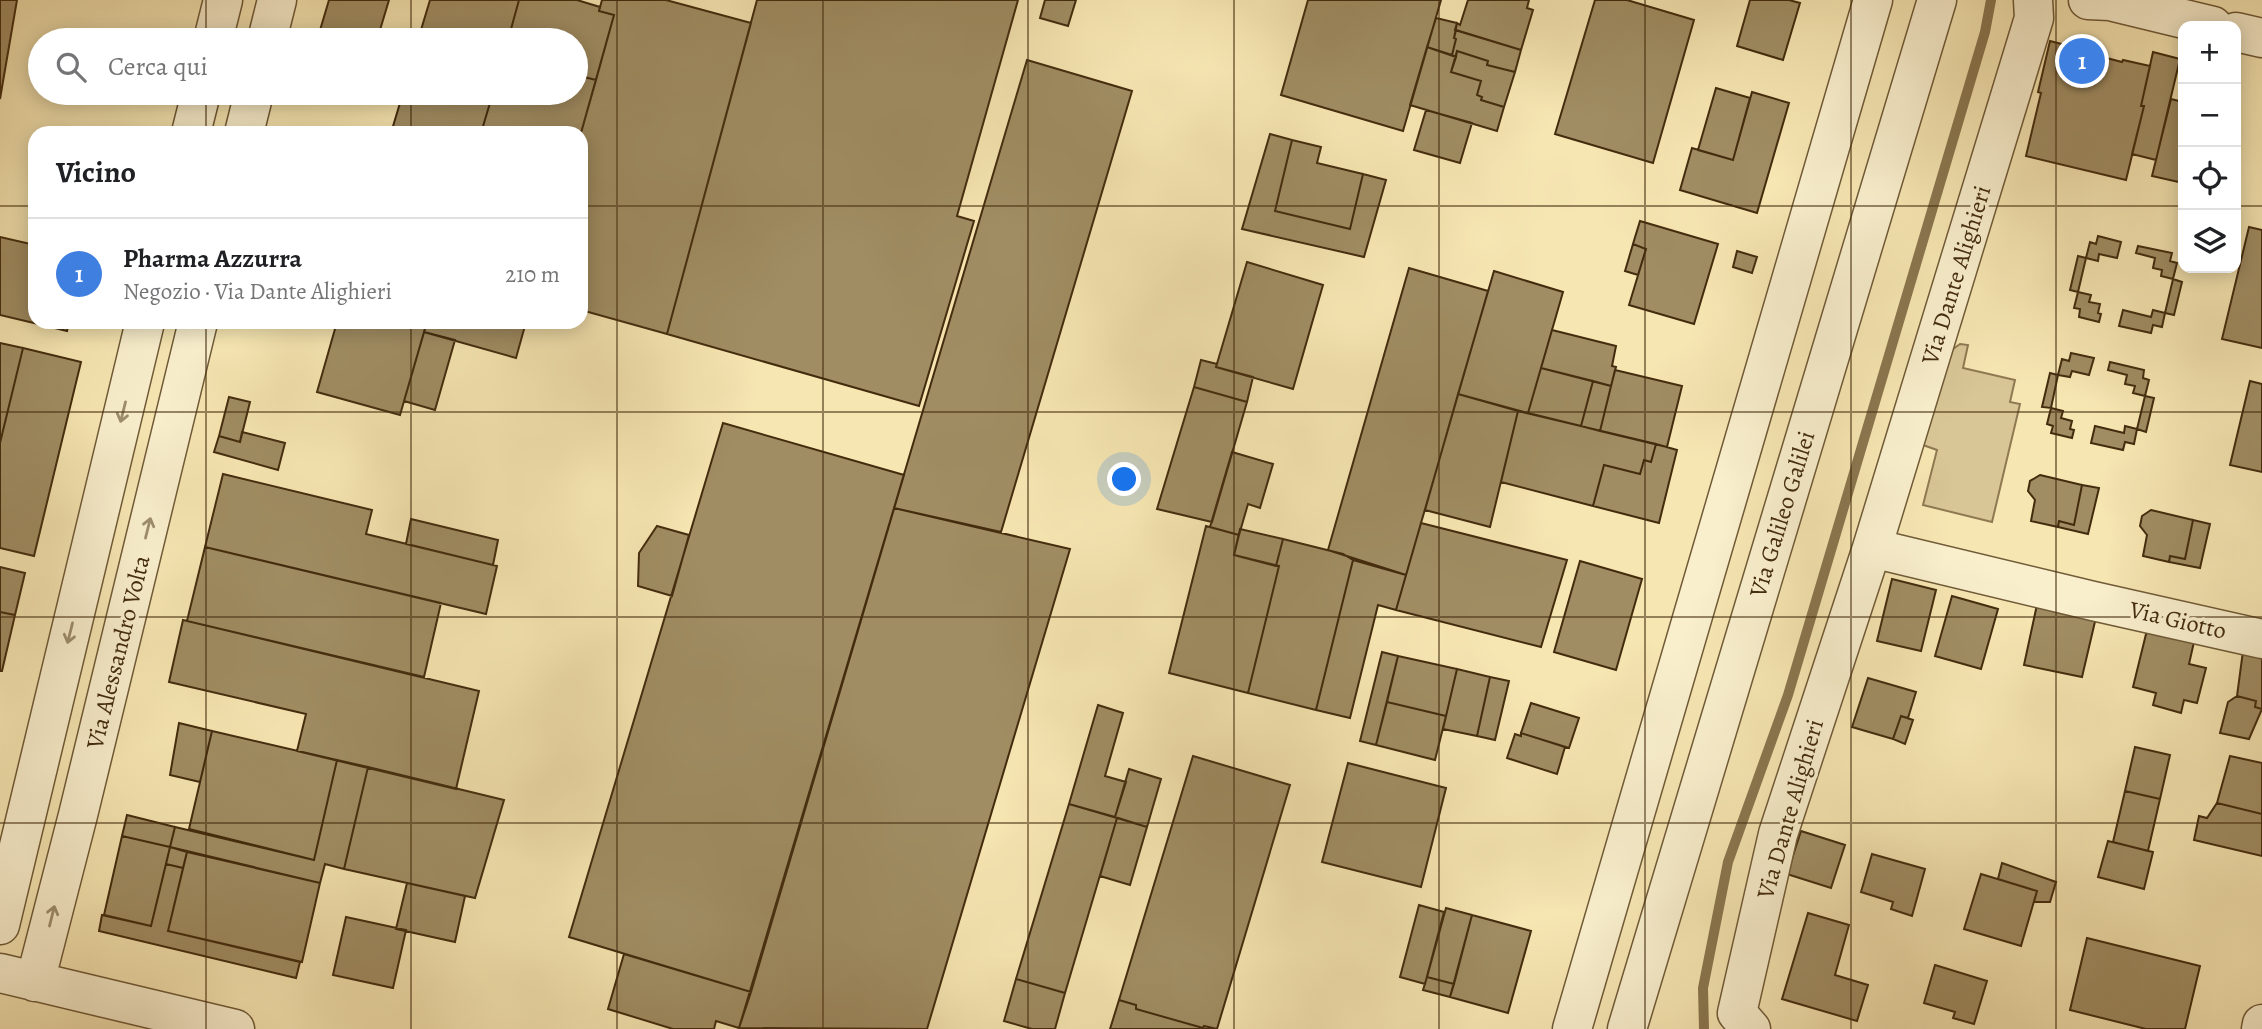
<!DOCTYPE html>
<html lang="it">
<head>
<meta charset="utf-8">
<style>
	body { margin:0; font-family:Alegreya,serif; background:#f6f6f6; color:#202124 }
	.controls { position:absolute; right:21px; top:21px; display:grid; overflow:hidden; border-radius:14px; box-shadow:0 4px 18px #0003 }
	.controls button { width:63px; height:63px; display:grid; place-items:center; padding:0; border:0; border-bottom:2px solid #e0e0e0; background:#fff; color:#202124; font:35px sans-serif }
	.you { position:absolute; left:1125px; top:480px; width:24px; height:24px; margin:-18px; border:5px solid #fff; border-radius:50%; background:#1a73e8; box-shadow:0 0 0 10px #1a73e833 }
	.badge { display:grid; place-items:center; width:46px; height:46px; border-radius:50%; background:#8f2418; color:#fff; font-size:23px; font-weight:700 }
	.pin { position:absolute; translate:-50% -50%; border:4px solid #fff; box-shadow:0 2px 7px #0006 }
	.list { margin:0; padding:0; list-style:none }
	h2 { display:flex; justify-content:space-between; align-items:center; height:91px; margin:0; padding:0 28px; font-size:30px }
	h2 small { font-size:23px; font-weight:400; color:#757577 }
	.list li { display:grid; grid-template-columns:46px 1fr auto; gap:21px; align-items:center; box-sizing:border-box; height:112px; padding:0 28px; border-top:2px solid #e0e0e0 }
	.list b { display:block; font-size:26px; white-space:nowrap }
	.list p { margin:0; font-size:23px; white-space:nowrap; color:#757577 }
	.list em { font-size:23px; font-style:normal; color:#757577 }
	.icon { flex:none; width:38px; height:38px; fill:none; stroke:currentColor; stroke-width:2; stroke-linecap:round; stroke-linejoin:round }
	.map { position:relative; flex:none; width:2262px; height:1029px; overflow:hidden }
	.search { position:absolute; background:#fff; box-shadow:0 4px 18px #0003; left:28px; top:28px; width:560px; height:77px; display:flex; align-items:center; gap:18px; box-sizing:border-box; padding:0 24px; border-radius:38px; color:#757577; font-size:26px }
	.panel { position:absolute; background:#fff; box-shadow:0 4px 18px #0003; left:28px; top:126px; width:560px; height:203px; border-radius:21px }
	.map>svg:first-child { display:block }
	.green { fill:#d8c696; stroke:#8e7952; stroke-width:2 }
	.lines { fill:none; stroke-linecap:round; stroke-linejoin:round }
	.stream { stroke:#8a764f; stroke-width:10 }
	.building { fill:#a08d63; stroke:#432c0e; stroke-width:2 }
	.minor-casing { stroke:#705a37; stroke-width:41 }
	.minor { stroke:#f9efcd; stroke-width:38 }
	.oneway { stroke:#9e8e6e }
	.grid { fill:none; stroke:#432c0e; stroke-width:2; stroke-opacity:0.55 }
	.labels { text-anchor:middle; stroke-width:7; stroke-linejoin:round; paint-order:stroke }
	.street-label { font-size:24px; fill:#432c0e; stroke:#f9efcd }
</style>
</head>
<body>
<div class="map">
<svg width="2262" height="1029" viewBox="0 0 2262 1029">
	<rect width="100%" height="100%" fill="#f6e6b2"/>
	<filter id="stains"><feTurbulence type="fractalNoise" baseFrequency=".00286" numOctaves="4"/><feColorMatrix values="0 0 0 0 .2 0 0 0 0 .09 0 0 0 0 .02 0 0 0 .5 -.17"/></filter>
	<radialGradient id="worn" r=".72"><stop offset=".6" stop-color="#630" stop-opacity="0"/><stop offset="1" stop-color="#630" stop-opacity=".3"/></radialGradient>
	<path class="green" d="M1960,344L1968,345L1963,368L2015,380L2010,402L2020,404L1992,522L1923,505L1937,450L1923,445L1949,352Z"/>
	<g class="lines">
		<path class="stream" d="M1704,1029L1703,988L1728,862L1788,695L1985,32L1991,0"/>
	</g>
	<path class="building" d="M0,0H17L0,99Z
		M329,0H389L377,40H330L318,37Z
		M430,0H519L508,40H418Z
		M519,0H577L600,7L599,11L614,15L596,80L576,75V40H508Z
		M602,0H666L751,23L667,334L581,310V133L614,15L599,11Z
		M757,0H1018L957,216L974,221L919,406L667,334Z
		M1045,0H1076L1068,26L1040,18Z
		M1308,0H1441L1403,131L1281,95Z
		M1468,0H1529L1527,8L1533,10L1521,50L1455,30L1457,23L1460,25Z
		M1595,0H1627L1694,20L1653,163L1555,134Z
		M1750,0H1789L1800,3L1783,60L1737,46Z
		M1436,18L1457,23L1454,38L1456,39L1452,55L1427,47Z
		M1456,30L1521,50L1515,72L1487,65L1488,61L1457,51L1456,57L1452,55L1456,39L1454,38Z
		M2050,41L2073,47L2072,49L2122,62L2123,60L2150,66L2141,106H2144L2126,180L2026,156L2041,93L2038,92Z
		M1427,47L1456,57L1451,72L1481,81L1477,95L1482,97L1481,100L1504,107L1497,131L1410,105Z
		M1457,51L1488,61L1487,65L1515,72L1504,107L1481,100L1482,97L1477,95L1481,81L1451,72Z
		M2153,52L2180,59L2156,160L2132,154L2144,106H2141Z
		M1027,60L1132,91L1001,532L894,508Z
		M576,75L596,80L581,133H481L493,93H576Z
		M1716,88L1750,98L1733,160L1698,150Z
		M1752,92L1789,103L1757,213L1680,190L1692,148L1733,160Z
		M403,93H493L481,133H391Z
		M2171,99L2183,102V183L2152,176Z
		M1426,110L1472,123L1460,163L1414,150Z
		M1270,134L1292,140L1275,211L1350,229L1363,174L1386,180L1364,257L1242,229Z
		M1292,140L1321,147L1317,163L1363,174L1350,229L1275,211Z
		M1640,221L1718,244L1694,324L1629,305L1646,249L1633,244Z
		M2249,227L2262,230V348L2222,339Z
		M2098,236L2121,242L2117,258L2099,254L2098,261L2086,258L2090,242L2096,244Z
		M0,237L35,245V322H38V324L0,315Z
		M1633,244L1646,249L1638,275L1625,271Z
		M2138,246L2172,253L2170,261L2177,263L2173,279L2161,276L2162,270L2153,268L2155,258L2136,253Z
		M1737,251L1757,257L1752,273L1733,267Z
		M2078,256L2086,258L2078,292L2070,290Z
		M1247,262L1323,285L1293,389L1216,367Z
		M1409,268L1488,291L1406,575L1328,550Z
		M1494,271L1563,292L1528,413L1458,394Z
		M2173,279L2182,282L2174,315L2165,313Z
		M2078,292L2091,295L2089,302L2100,304L2098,313L2101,314L2099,322L2079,317L2080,309L2074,308Z
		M2123,310L2151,317L2153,310L2165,313L2162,327L2153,325L2151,333L2119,326Z
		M38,322H69L67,331L38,324Z
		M337,322H427L400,415L317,392Z
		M427,322H526L516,358L424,332Z
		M1552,330L1616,346L1612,366L1616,367L1611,386L1541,368Z
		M424,332L455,340L435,410L404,401Z
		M0,343L23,348L0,443Z
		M23,348L81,362L34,556L0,548V443Z
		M2071,353L2094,358L2089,375L2072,371L2070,377L2058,375L2062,359L2069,361Z
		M1201,360L1217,364L1216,367L1253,377L1247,402L1194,387Z
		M2110,362L2144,370L2143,378L2149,380L2145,396L2133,393L2135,386L2125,384L2127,375L2108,370Z
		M1541,368L1593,381L1581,426L1528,413Z
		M1615,370L1682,386L1667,447L1600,431Z
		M2050,373L2058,375L2051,408L2042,407Z
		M1593,381L1611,386L1600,431L1581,426Z
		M2250,381L2262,384V472L2230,465Z
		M1194,387L1247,402L1212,522L1157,509Z
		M1458,394L1518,411L1490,527L1425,510Z
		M2145,396L2154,398L2146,432L2137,429Z
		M229,397L250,402L240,442L219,436Z
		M2051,408L2063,411L2061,418L2072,421L2070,429L2074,430L2072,438L2051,433L2053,426L2047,424Z
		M1518,411L1656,444L1651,462L1644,460L1640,474L1604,465L1593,506L1501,482Z
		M723,423L904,475L751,992L569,937Z
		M2095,426L2124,433L2125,426L2137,429L2134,444L2125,442L2123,450L2091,443Z
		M242,432L285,443L278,470L214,452L219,436L240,442Z
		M1656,444L1677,450L1659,523L1593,506L1604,465L1640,474L1644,460L1651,462Z
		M1232,452L1273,464L1260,508L1248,504L1239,535L1210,527Z
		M223,474L372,510L366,534L497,566L486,614L205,547Z
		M2040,475L2082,485L2074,525L2059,521L2058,527L2031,521L2035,500L2028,491L2030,481Z
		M2082,485L2099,488L2088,534L2058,527L2059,521L2074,525Z
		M894,508L1070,549L927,1029L739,1028Z
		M2151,510L2193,520L2185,559L2170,556L2169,562L2143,556L2147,535L2140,526L2142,516Z
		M411,519L498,540L493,565L406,544Z
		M2193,520L2210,524L2200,568L2169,562L2170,556L2185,559Z
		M1421,523L1567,560L1541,647L1396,610Z
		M657,526L689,535L672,596L638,586L639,553Z
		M1206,526L1239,535L1234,555L1279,566L1248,693L1169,673Z
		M1240,529L1283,539L1276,566L1234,555Z
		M1283,539L1343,554L1353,560L1316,710L1248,693L1279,566H1276Z
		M205,547L441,603L424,677L187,621Z
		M1353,560L1406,575L1396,610L1378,605L1350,718L1316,710Z
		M1580,561L1642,579L1616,670L1554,652Z
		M0,567L25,573L15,615L0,612Z
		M1892,579L1936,590L1921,651L1877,641Z
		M1952,596L1998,609L1981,669L1935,656Z
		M2038,600L2097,613L2082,677L2024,665Z
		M0,612L15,615L2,671H0Z
		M183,620L479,691L456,789L297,751L306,714L169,682Z
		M2147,630L2194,642L2189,664L2206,668L2197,703L2184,700L2181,713L2153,705L2156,693L2133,687Z
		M2243,651L2262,655V709L2255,707L2256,701L2237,696Z
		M1382,652L1398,656L1376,745L1360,741Z
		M1398,656L1457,669L1446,716L1387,702Z
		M1457,669L1490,677L1477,736L1443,729Z
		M1490,677L1509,681L1495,740L1477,736Z
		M1868,678L1916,692L1908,718L1901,716L1893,739L1852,727Z
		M2237,696L2256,701L2255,707L2262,709L2249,739L2220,733L2228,702Z
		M1387,702L1446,716L1435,760L1376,745Z
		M1531,703L1579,718L1569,748L1521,733Z
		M1098,705L1123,713L1105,776L1126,782L1115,817L1069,804Z
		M1901,716L1913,720L1905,744L1893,739Z
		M179,723L212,731L200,782L170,775Z
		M212,731L337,760L314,860L189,829Z
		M1521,733L1565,747L1557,774L1507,758L1515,734L1521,736Z
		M2135,747L2170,755L2160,799L2125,791Z
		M1193,756L1290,785L1217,1029L1204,1026L1203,1028L1136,1009V1005L1119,1000Z
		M2230,756L2262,763V814L2217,803Z
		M337,760L368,767L344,869L325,864L320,883L170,847L175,827L314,860Z
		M1348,763L1446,788L1421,887L1322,862Z
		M368,767L504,800L475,898L344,869Z
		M1129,769L1161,779L1147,827L1115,817Z
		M2125,791L2160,799L2148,851L2113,842Z
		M2217,803L2262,814V856L2194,840L2199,816L2207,818Z
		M1069,804L1117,818L1065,993L1016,979Z
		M127,815L175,827L170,847L122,836Z
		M1117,818L1147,827L1130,885L1100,876Z
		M1801,831L1845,845L1831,888L1787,874Z
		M122,836L170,847L151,926L104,915Z
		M2108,841L2153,852L2144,889L2098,877Z
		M170,847L187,852L183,868L166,864Z
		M187,852L320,883L302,962L168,931Z
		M1872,854L1925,869L1912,916L1891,909L1893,902L1861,892Z
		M2002,863L2056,882L2050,902H2034L2037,891L1998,879Z
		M166,864L183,868L168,931L300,962L296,978L99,931L102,915L151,926Z
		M1981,874L2037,891L2021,946L1964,929Z
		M407,883L465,896L455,942L396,929Z
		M1419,905L1444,912L1425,984L1400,977Z
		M1446,908L1472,915L1454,984L1427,977Z
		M1808,913L1849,925L1835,975L1868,985L1857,1021L1782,999Z
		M1472,915L1531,931L1508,1013L1450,997Z
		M346,917L406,930L393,988L333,975Z
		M2087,938L2200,966L2185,1029H2146L2070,1010Z
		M624,954L751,992L739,1028L716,1021L714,1029H673L608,1009Z
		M1935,965L1987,981L1974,1024L1953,1018L1955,1012L1924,1003Z
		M1427,977L1454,984L1450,997L1423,990Z
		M1016,979L1065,993L1055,1029H1032L1004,1021Z
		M1119,1000L1136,1005V1009L1203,1028L1204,1026L1217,1029H1110Z"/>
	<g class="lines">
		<g class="minor-casing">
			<path id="minor" d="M2088,0L2110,1L2213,26
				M2236,32L2262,38
				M213,40L223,0
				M267,40L277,0
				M191,133L201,93
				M244,133L254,93
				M1872,548L2093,601L2262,639
				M0,925L145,322
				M0,973L235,1029
				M35,982L78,815L198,322
				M1572,1029L1873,0
				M1627,1029L1937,0
				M1751,1029L1737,1013L1778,834L1872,548L2034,18L2033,0
				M2261,1029L2262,1024"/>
		</g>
		<use href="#minor" class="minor"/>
	</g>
	<defs><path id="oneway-shaft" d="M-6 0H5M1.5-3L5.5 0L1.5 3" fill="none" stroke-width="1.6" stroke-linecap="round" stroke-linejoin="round" transform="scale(1.75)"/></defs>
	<g class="oneway">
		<use href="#oneway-shaft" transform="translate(123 412) rotate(104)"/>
		<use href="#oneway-shaft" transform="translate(148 528) rotate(-76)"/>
		<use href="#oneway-shaft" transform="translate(70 633) rotate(104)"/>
		<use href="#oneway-shaft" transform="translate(52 916) rotate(-76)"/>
	</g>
	<path class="grid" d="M206,0V40M411,0V40M617,0V1029M823,0V1029M1028,0V1029M1234,0V1029M1439,0V1029M1645,0V1029M1851,0V1029M2056,0V1029M206,93V133M411,93V133M0,206H35M581,206H2183M2236,206H2262M206,322V1029M411,322V1029M0,412H2262M0,617H2262M0,823H2262"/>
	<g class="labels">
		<g class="street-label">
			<text transform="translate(1956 275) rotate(-73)" y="8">Via Dante Alighieri</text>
			<text transform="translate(1782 514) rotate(-73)" y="8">Via Galileo Galilei</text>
			<text transform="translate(2178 620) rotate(13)" y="8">Via Giotto</text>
			<text transform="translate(118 652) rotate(-76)" y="8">Via Alessandro Volta</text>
			<text transform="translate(1790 809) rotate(-74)" y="8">Via Dante Alighieri</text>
		</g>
	</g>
	<rect width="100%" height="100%" filter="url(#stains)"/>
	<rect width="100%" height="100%" fill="url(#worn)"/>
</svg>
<div class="controls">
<button>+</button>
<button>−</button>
<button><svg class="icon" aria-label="locate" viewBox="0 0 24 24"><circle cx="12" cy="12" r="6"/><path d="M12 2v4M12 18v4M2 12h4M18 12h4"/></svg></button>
<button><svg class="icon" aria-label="layers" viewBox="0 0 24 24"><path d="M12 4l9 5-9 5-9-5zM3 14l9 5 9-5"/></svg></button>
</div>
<div class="you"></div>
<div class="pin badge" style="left:2082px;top:61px;background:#3f7fe0">1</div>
<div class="search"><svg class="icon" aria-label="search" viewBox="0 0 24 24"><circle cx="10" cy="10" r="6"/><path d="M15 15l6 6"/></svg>Cerca qui</div>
<section class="panel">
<h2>Vicino<small></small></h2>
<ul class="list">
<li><span class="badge" style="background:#3f7fe0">1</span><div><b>Pharma Azzurra</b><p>Negozio · Via Dante Alighieri</p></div><em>210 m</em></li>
</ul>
</section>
</div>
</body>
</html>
